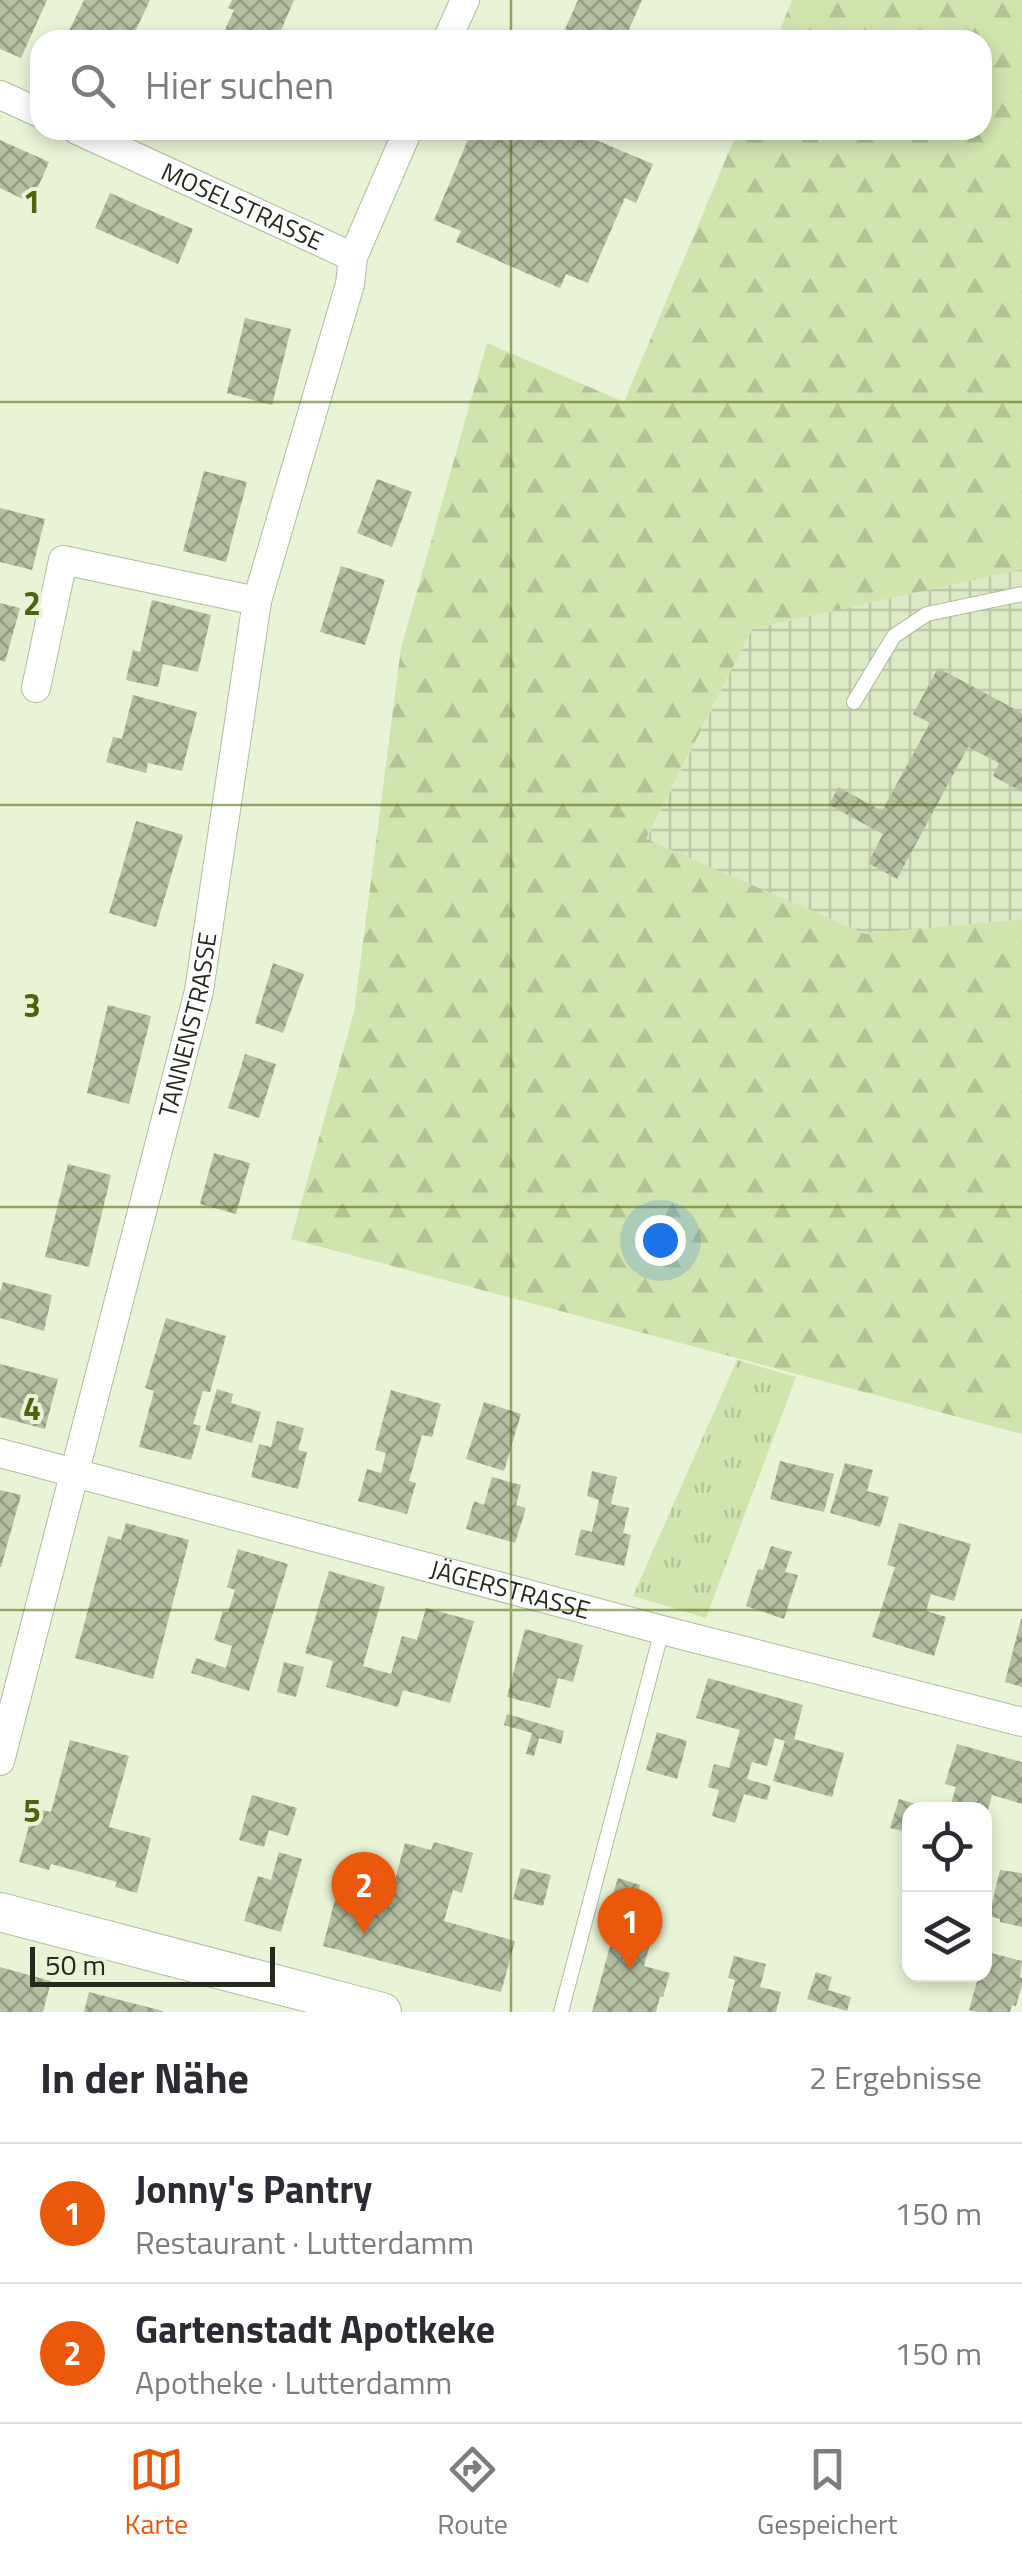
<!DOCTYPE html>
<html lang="de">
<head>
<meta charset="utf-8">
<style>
	body { margin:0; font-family:"Titillium Web",sans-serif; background:#f2f2f3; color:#2b2b33 }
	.controls { position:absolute; right:30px; bottom:30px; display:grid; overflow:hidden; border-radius:20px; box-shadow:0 5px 15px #0003 }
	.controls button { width:90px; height:90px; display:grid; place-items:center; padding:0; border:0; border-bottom:2px solid #e1e1e2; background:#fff; color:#2b2b33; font:50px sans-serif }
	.scale { position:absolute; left:30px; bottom:25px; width:245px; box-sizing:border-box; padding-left:10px; border:5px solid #262a1e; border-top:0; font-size:28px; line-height:35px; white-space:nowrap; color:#262a1e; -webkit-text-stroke:8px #e8f4d5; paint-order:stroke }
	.you { position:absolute; left:660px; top:1240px; width:35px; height:35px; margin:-25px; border:8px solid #fff; border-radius:50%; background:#1a73e8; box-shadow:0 0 0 15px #1a73e833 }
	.badge { display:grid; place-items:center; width:65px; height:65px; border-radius:50%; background:#ea580c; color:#fff; font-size:32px; font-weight:700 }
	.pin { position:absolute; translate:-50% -82px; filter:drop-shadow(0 2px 5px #0008) }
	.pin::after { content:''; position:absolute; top:52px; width:35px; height:30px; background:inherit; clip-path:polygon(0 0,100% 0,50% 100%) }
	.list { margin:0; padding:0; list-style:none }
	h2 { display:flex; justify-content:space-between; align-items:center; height:130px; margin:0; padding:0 40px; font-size:42px }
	h2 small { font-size:32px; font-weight:400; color:#7c7c81 }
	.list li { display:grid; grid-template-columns:65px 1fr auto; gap:30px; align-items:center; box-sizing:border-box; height:140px; padding:0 40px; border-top:2px solid #e1e1e2 }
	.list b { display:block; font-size:38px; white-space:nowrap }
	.list p { margin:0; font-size:32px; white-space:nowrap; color:#7c7c81 }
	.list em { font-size:32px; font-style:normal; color:#7c7c81 }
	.icon { flex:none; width:55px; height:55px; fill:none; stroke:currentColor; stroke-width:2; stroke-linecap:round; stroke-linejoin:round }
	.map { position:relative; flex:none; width:1022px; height:2012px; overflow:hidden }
	.search { position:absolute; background:#fff; box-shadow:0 5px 15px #0003; left:30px; right:30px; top:30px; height:110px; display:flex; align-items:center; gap:25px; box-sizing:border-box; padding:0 35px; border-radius:30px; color:#7c7c81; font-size:38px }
	.sheet { height:410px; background:#fff }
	nav { display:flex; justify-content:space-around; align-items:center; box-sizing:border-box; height:140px; border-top:2px solid #e1e1e2; background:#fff; font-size:28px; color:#7c7c81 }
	nav a { display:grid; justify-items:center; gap:5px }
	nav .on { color:#ea580c }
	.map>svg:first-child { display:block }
	.industrial { fill:url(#industrial-grid) }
	.forest { fill:url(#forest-firs) }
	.park { fill:url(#park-tufts) }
	.building { fill:url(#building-cross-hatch) }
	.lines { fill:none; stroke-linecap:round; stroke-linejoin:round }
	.lane-casing { stroke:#b1bc9f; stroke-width:16 }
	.street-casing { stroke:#b1bc9f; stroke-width:30 }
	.secondary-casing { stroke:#b1bc9f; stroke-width:40 }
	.lane { stroke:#fff; stroke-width:14 }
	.street { stroke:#fff; stroke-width:28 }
	.secondary { stroke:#fff; stroke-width:38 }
	.grid { fill:none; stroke:#4d630f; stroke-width:2.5; stroke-opacity:0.55 }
	.labels { text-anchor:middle; stroke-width:8; stroke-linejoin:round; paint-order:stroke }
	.street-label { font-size:25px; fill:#262a1e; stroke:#e8f4d5 }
	.grid-label { font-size:32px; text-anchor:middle; font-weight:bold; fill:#4d630f; stroke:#e8f4d5; stroke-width:8; stroke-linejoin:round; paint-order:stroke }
</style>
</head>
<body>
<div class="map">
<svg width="1022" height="2012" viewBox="0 0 1022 2012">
	<defs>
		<pattern id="industrial-grid" width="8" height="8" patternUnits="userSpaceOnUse" patternTransform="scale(2.5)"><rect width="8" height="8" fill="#dbe9c4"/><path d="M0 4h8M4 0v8" fill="none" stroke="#bcc8a8"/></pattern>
		<pattern id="forest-firs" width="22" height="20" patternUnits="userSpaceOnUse" patternTransform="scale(2.5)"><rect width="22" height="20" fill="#d0e4ad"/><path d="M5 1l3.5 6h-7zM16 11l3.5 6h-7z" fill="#b2c494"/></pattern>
		<pattern id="park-tufts" width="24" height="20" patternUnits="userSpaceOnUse" patternTransform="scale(2.5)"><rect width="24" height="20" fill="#d0e4ad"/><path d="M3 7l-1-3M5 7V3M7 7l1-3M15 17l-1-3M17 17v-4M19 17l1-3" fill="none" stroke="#b2c494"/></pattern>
		<pattern id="building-cross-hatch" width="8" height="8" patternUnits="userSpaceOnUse" patternTransform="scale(2.5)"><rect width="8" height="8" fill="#b5c0a2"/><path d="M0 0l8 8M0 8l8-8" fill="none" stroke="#939c83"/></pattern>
	</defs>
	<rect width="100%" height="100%" fill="#e8f4d5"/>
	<path class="industrial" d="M1022,569V919L865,934L646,840L752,629Z"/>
	<path class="forest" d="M792,0H1022V569L752,629L646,839L865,934L1022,919V1434L291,1239L354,1012L401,648L487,343L624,402L738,130H982V40H776Z"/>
	<path class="park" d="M737,1360L796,1377L706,1618L633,1596Z"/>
	<path class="building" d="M0,0H47L21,58L0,49Z
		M84,0H150L131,40H73L66,37Z
		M232,0H294L279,35L290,40H220L234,10L228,8Z
		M578,0H642L627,34L640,40H560Z
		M472,130H478L497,138L500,130H572L653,164L636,203L625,198L588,283L566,274L560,288L456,242L461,231L434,220Z
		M0,140L49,162L31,203L0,188Z
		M110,193L193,229L178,264L95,228Z
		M245,318L291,329L272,405L227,393Z
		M204,471L247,482L226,562L183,551Z
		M377,479L412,492L392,547L357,533Z
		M0,508L45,519L32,570L0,562Z
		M341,566L385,580L365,645L320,632Z
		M152,600L211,615L198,672L163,664L158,687L126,680L133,650L140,652Z
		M0,603L20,608L5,662L0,660Z
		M938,668L1022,713V792L993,776L999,763L968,747L897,879L868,863L883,834L829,805L838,787L882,811L930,723L913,714Z
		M133,695L197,712L182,771L148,763L146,773L106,762L113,737L122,739Z
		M136,821L183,835L156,927L109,913Z
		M273,963L304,974L283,1033L255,1023Z
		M108,1005L151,1016L129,1104L87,1093Z
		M245,1054L276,1064L259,1118L228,1108Z
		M214,1153L250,1163L236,1214L200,1204Z
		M68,1164L111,1175L89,1267L45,1257Z
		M3,1282L52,1295L44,1331L0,1318V1292Z
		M166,1318L226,1336L210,1392L203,1391L193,1424L201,1426L191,1460L139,1447L154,1391L145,1388Z
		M0,1364L58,1379L45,1429L0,1417Z
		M217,1389L233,1394L231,1403L261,1412L252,1443L205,1430Z
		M391,1390L441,1404L432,1437L422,1435L409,1481L416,1483L407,1514L358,1501L367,1469L381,1473L386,1453L375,1450Z
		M484,1402L521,1414L504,1471L466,1459Z
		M277,1421L304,1428L298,1450L307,1452L298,1489L251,1477L259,1444L271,1447Z
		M780,1461L834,1474L824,1512L770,1499Z
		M845,1463L873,1470L867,1491L889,1497L880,1527L830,1513Z
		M592,1471L617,1477L611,1504L629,1508L623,1533L631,1535L624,1566L575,1555L581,1529L592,1532L599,1500L587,1496Z
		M492,1477L521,1485L516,1505L526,1508L515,1543L466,1529L474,1501L484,1505Z
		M0,1490L21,1495L1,1567H0Z
		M126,1523L189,1540L153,1679L75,1658L108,1536L121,1540Z
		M899,1523L971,1544L954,1601L931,1594L926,1611L946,1617L934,1656L872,1637L895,1567L887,1565Z
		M771,1546L792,1552L785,1572L798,1575L784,1619L746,1606L758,1569L763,1570Z
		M238,1549L288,1564L249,1691L191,1673L196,1658L226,1668L232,1646L214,1640L223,1611L228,1612L235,1590L227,1587Z
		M329,1571L385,1587L363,1666L391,1674L402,1636L417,1640L426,1608L474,1621L450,1703L403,1690L398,1707L326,1687L333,1661L305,1653Z
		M1021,1619H1022V1687L1005,1682Z
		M525,1629L583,1645L573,1682L558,1678L550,1708L507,1697Z
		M284,1662L304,1667L296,1697L277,1692Z
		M708,1678L803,1705L794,1739L844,1753L832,1797L773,1781L785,1741L775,1738L767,1766L752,1762L747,1779L771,1786L767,1800L744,1794L735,1823L712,1816L719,1790L708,1787L714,1764L729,1768L740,1730L696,1718Z
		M507,1714L564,1731L561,1744L539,1738L534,1756L526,1754L532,1733L504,1725Z
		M657,1732L687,1741L677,1779L646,1770Z
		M70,1740L129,1756L109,1827L151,1838L137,1893L115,1887L117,1882L51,1864L49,1870L19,1862L34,1808L51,1812Z
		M957,1744L1022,1762V1804L992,1795L986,1818L984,1810H949L956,1787L945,1784Z
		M252,1795L297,1808L288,1836L269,1830L264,1847L239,1840Z
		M899,1799L932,1809L910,1810V1842L904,1841L906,1832L890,1828Z
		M434,1842L473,1853L462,1893L453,1890L444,1921L515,1941L501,1992L323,1946L340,1880L391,1894L405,1843L431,1850Z
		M279,1852L302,1859L281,1932L244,1921L258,1876L271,1880Z
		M521,1868L551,1875L543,1906L513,1899Z
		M1000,1870L1022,1873V1927L1000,1922V1919L989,1916Z
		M618,1878L640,1885L633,1908L611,1901Z
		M613,1935L650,1944L644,1966L670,1973L663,1997L660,1996L656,2012H592Z
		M984,1951L1022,1961L1020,1977L1022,1978V1985L1016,2006L1012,2005L1010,2012H977L969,2010L979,1974H984Z
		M734,1956L766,1964L760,1987L781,1992L776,2012H727L735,1980L728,1978Z
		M0,1967L51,1981L43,2012H0Z
		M816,1972L832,1977L828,1990L851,1997L847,2011L807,1999Z
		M89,1992L163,2011V2012H84Z"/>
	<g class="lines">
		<g class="lane-casing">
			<path id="lane" d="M854,702L894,636L927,614L1022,594
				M561,2012L662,1630"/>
		</g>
		<g class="street-casing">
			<g id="street">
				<path d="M447,40L465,0"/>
				<path d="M0,95L40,113"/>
				<path id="s1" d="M77,130L353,257"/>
				<path d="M36,688L63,560L257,601"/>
				<path id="s2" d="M0,1453L662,1630L1022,1722"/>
				<path id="s3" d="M0,1761L199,991L257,601L350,284L353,257L408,130"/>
			</g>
		</g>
		<g class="secondary-casing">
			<path id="secondary" d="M0,1912L382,2012"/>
		</g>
		<use href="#lane" class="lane"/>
		<use href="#street" class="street"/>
		<use href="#secondary" class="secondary"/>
	</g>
	<path class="grid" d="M511,0V40M511,130V2012M0,402H1022M0,805H1022M0,1207H1022M0,1610H1022"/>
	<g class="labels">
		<g class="street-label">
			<text dy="9" stroke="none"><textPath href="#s1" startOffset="182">MOSELSTRASSE</textPath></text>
			<text dy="9" stroke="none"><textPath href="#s3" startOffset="760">TANNENSTRASSE</textPath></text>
			<text dy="9" stroke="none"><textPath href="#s2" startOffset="528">JÄGERSTRASSE</textPath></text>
		</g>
	</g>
	<g class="grid-label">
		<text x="32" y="213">1</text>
		<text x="32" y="615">2</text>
		<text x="32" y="1017">3</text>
		<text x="32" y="1420">4</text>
		<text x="32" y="1822">5</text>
	</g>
</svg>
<div class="controls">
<button><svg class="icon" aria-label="locate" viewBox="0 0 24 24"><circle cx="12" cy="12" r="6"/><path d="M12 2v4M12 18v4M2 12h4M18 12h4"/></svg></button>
<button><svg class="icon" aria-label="layers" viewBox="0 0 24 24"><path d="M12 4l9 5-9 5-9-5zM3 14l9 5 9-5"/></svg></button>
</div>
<div class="scale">50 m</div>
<div class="you"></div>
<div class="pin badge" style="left:630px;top:1970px">1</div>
<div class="pin badge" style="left:364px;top:1934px">2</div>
<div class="search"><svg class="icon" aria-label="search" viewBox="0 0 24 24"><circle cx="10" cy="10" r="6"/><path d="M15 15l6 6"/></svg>Hier suchen</div>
</div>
<section class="sheet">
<h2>In der Nähe<small>2 Ergebnisse</small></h2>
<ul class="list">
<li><span class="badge">1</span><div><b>Jonny's Pantry</b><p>Restaurant · Lutterdamm</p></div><em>150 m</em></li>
<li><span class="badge">2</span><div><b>Gartenstadt Apotkeke</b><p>Apotheke · Lutterdamm</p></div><em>150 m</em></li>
</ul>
</section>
<nav>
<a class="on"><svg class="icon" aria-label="map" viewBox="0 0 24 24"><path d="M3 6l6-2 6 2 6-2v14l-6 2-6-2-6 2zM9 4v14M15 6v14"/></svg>Karte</a>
<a><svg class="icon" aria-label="directions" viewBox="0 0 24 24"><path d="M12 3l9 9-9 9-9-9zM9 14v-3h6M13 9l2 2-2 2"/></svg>Route</a>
<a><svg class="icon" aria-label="saved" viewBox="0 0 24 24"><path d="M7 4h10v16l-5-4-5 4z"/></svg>Gespeichert</a>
</nav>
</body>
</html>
